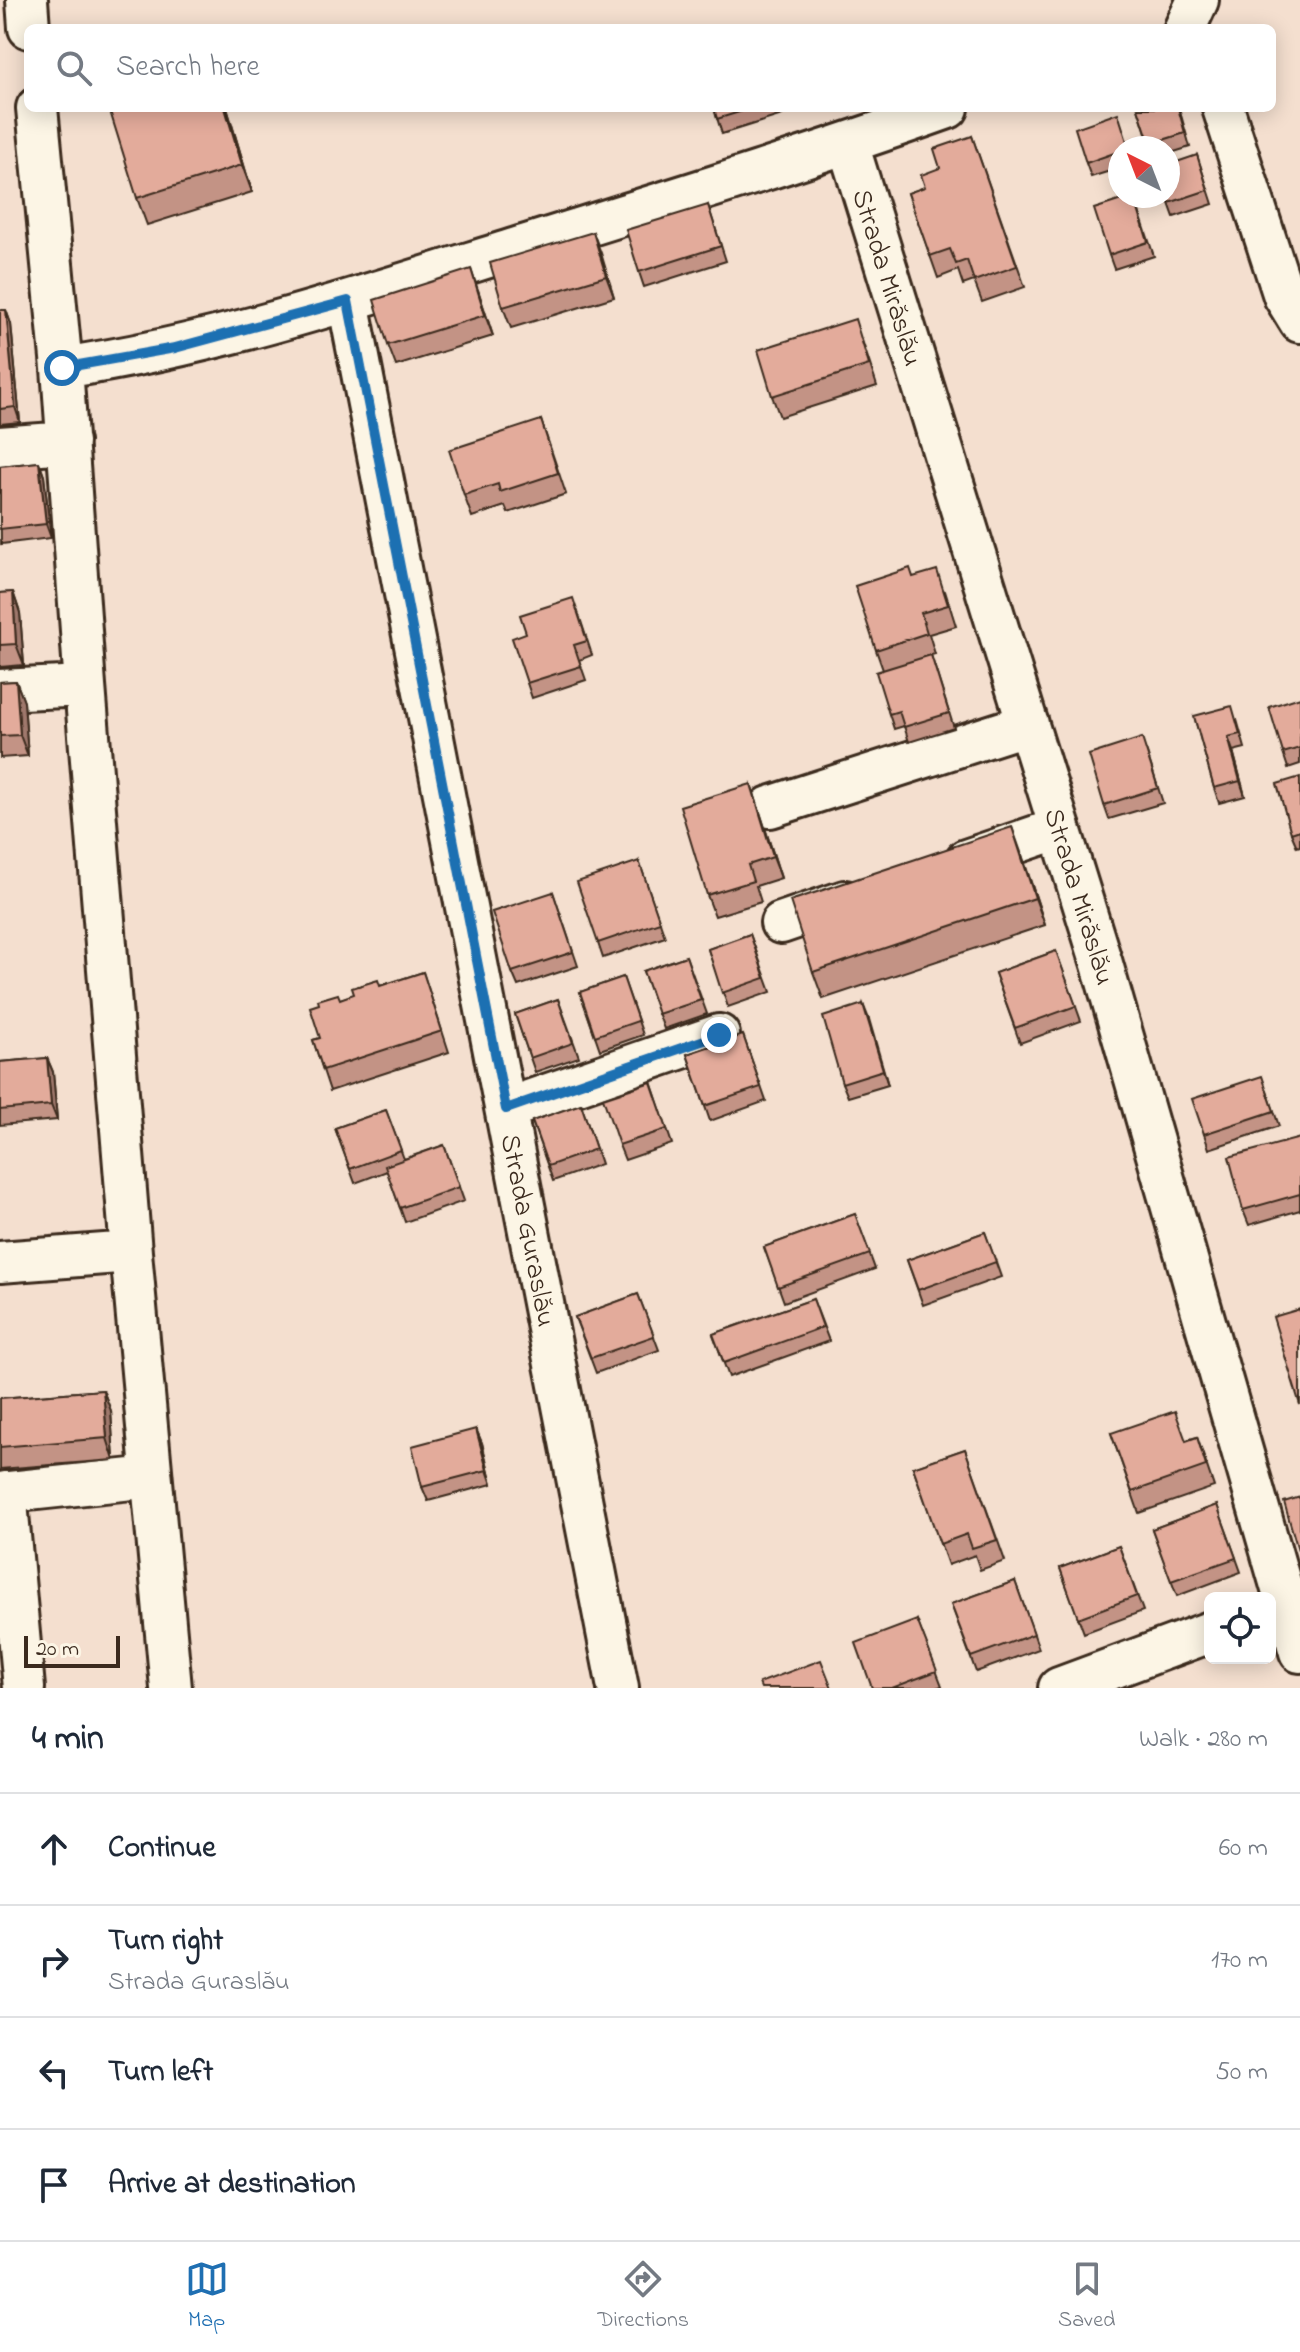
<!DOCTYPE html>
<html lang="en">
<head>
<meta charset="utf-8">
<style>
	body { margin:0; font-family:"Indie Flower",sans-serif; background:#f6f6f7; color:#1f2937 }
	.controls { position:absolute; right:24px; bottom:24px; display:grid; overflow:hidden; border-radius:12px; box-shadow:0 4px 20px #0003 }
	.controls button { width:72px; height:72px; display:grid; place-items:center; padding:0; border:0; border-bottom:2px solid #e0e1e3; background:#fff; color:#1f2937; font:40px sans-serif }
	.compass { position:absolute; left:1108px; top:136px; width:72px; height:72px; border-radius:50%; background:#fff; box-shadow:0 4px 20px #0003; rotate:318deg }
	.scale { position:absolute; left:24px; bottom:20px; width:96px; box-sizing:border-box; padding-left:8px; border:4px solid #3b2a1e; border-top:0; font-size:22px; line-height:28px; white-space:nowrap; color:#3b2a1e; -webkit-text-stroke:6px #fcf5e5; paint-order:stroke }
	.stop { position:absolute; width:24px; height:24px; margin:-18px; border:6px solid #1f6fb2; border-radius:50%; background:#fff }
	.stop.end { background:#1f6fb2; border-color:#fff; box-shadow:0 2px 8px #0008 }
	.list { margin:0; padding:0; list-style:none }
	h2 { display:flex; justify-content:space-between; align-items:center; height:104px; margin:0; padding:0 32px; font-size:34px }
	h2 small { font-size:26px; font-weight:400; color:#747a83 }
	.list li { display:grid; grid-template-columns:52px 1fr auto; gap:24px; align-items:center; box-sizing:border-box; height:112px; padding:0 32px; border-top:2px solid #e0e1e3 }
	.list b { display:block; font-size:30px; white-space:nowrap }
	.list p { margin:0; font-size:26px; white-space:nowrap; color:#747a83 }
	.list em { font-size:26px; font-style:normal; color:#747a83 }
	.icon { flex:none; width:44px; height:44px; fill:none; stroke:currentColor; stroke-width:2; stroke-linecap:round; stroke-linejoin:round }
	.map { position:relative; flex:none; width:1300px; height:1688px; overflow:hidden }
	.search { position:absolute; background:#fff; box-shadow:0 4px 20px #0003; left:24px; right:24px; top:24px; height:88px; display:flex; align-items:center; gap:20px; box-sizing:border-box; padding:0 28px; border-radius:12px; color:#747a83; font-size:30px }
	.sheet { height:552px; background:#fff }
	nav { display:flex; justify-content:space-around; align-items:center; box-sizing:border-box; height:112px; border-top:2px solid #e0e1e3; background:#fff; font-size:22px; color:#747a83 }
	nav a { display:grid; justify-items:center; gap:4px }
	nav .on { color:#1f6fb2 }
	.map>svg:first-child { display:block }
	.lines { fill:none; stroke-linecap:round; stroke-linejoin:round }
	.minor-casing { stroke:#3b2a1e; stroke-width:46 }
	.minor { stroke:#fcf5e5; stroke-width:40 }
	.wall { fill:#c39385; stroke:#3b2a1e; stroke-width:2 }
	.shaded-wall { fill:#9f786c; stroke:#3b2a1e; stroke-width:2 }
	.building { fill:#e3ab9b; stroke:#3b2a1e; stroke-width:2 }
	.route { stroke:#1f6fb2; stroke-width:10 }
	.labels { text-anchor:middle; stroke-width:6; stroke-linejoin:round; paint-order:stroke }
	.street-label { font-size:28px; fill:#3b2a1e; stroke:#fcf5e5 }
</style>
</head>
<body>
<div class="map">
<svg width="1300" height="1688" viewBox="0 0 1300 1688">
	<rect width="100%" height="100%" fill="#f4dfcf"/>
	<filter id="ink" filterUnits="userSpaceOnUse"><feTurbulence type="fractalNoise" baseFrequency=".0125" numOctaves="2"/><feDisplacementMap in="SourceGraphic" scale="16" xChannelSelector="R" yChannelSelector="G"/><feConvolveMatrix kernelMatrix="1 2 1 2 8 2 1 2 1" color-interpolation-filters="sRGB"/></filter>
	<g filter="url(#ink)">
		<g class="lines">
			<g class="minor-casing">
				<path id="minor" d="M27,0L29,28
					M1185,28L1198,0
					M37,108L62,368L85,686L131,1252L171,1688
					M1223,108L1284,296L1300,322
					M848,144L1102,964L1300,1652
					M348,301L618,1688
					M62,368C218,345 367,295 517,248C661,203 805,159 948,108
					M0,447L68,442
					M0,690L85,686
					M770,807L1028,724
					M966,860L1060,828
					M781,923L845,901
					M506,1109L719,1035
					M0,1262L131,1252
					M6,1492L24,1688
					M0,1493L151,1477
					M1059,1688L1210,1632"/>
			</g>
			<use href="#minor" class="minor"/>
		</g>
		<path class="wall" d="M227,108L252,192L147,225L137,198Z
			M714,108H780L782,115L722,134Z
			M1138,108H1179L1190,147L1168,154V148H1151Z
			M972,136L1025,287L982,302L974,281L963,285L958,270L938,278L908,193L925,187L940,168Z
			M1120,148V168L1091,177L1086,163Z
			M1197,155L1213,204L1174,217L1169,203Z
			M1134,196L1154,256L1114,269L1109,255Z
			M708,205L726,261L644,287L639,272Z
			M593,232L614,297L511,328L503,307Z
			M478,290L493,336L396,366L388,345Z
			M0,310H6L11,324L20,422L0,424Z
			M862,340L877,386L780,417L772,396Z
			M541,420L566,494L508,513L505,506L472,517L464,495Z
			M39,462L44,476L51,538L1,544L0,466Z
			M913,577L945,591L956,626L929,634L935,654L931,655L954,728L909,742L904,726L894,729L889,714L883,670L876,650Z
			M13,592L20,613L24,665L0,667V593Z
			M578,612L592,655L579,660L586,680L532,698L527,683Z
			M16,681L24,702L28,756L0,758V682Z
			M1300,697V764L1288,768L1283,753Z
			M1194,716L1237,720L1245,748L1233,751L1245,796L1219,803L1214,788Z
			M1147,753L1163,803L1109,819L1104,805Z
			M1300,777V846L1297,847L1291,833Z
			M751,784L781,878L756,886L761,902L715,916L707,895Z
			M1022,855L1045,925L823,999L813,972Z
			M639,861L665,937L603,958L598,943Z
			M553,892L578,966L518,986L512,972Z
			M750,934L771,992L728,1007L708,949Z
			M1056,951L1081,1021L1020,1043L995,973Z
			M686,956L707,1014L664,1029L643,971Z
			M423,972L449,1052L330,1091L313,1040L320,1038L340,999Z
			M623,977L643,1035L600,1050L580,992Z
			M558,999L579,1057L535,1072L515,1014Z
			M863,1004L888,1085L848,1097L842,1083Z
			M743,1035L766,1101L710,1121L687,1054Z
			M47,1058L53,1072L57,1120L0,1125V1062Z
			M651,1082L672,1144L625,1160L619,1145Z
			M1267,1090L1279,1126L1209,1149L1204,1134Z
			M581,1104L601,1164L553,1181L532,1121Z
			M386,1110L404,1159L444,1145L464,1201L405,1222L387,1171L355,1183L335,1128Z
			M1300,1138V1210L1249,1225L1243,1210Z
			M855,1214L875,1269L784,1302L764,1247Z
			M985,1232L1001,1277L923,1305L907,1260Z
			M638,1294L659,1350L596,1373L575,1317Z
			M813,1299L829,1341L729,1377L713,1334Z
			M103,1390L111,1411L114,1460L0,1469V1398Z
			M476,1429L482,1443L492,1484L428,1501L422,1487Z
			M1111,1433L1186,1440L1197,1437L1214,1487L1139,1513Z
			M965,1449L1005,1561L980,1570L975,1555L948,1565L913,1467Z
			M1217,1505L1241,1572L1177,1596L1152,1529Z
			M1119,1546L1143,1611L1084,1633L1060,1568Z
			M1015,1581L1039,1649L976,1672L951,1604Z
			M917,1620L942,1686L936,1688H872Z"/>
		<path class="shaded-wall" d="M225,108H227L252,192L242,165Z
			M593,232L601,253L614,297L606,276Z
			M471,269L478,290L493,336L485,315Z
			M6,310L11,324L20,422L15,407Z
			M39,462L44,476L51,538L46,524Z
			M13,592L20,613L24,665L16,644Z
			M16,681L24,702L28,756L20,735Z
			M1228,737L1233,751L1245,796L1240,781Z
			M751,784L758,806L781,878L773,857Z
			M1012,827L1022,855L1045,925L1035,898Z
			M863,1004L869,1019L888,1085L883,1070Z
			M47,1058L53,1072L57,1120L51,1105Z
			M103,1390L111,1411L114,1460L107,1438Z
			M476,1429L482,1443L492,1484L487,1470Z"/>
		<path class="building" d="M109,108H225L242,165L137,198Z
			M714,108H752L717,119Z
			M1138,108H1178L1185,133L1150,144Z
			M1118,113L1129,148H1120V151L1086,163L1075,128Z
			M972,136L1017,266L974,281L967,260L956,264L950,249L930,256L908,193L925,187L921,175L940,168L934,149Z
			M1197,155L1208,190L1169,203L1167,196H1168V165Z
			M1134,196L1148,242L1109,255L1094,209Z
			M708,205L721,246L639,272L626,230Z
			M593,232L606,276L503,307L490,263Z
			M471,269L485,315L388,345L374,300Z
			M0,310H6L15,407L0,409Z
			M855,319L869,365L772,396L758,350Z
			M541,420L558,473L500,492L498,484L464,495L449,450Z
			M39,462L46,524L0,529V466Z
			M910,568L913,577L937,570L948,605L921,613L927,633L876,650L855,586Z
			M13,592L16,644L0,645V593Z
			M573,598L587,641L574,645L581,666L527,683L512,638L526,633L520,615Z
			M931,655L949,713L904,727L899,711L889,714L876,672Z
			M16,681L20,735L0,736V682Z
			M1300,697V748L1283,753L1269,707Z
			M1232,706L1240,734L1228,737L1240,781L1214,788L1194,716Z
			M1142,738L1158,788L1104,805L1089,755Z
			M1300,777V830L1291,833L1277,784Z
			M751,784L773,857L748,865L753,881L707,895L680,806Z
			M1012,827L1035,898L813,972L790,901Z
			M639,861L660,922L598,943L577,882Z
			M553,892L573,952L512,972L492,912Z
			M750,934L765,978L722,993L708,949Z
			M1056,951L1076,1006L1015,1028L995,973Z
			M686,956L701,1000L658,1014L643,971Z
			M423,972L442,1031L323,1070L313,1040L320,1038L310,1007L319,1004L318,1000L338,994L340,999L354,994L352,988L378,980L380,986Z
			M623,977L638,1021L595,1036L580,992Z
			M558,999L573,1043L530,1058L515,1014Z
			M863,1004L883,1070L842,1083L823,1017Z
			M743,1035L761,1087L705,1106L687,1054Z
			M47,1058L51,1105L0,1110V1062Z
			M1262,1076L1274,1111L1204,1134L1192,1099Z
			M651,1082L667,1129L619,1145L603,1098Z
			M581,1104L596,1149L548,1166L532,1121Z
			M386,1110L401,1150L350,1169L335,1128Z
			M1300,1138V1194L1243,1210L1229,1157Z
			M444,1145L459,1187L400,1208L385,1166Z
			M855,1214L870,1254L778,1287L764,1247Z
			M985,1232L996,1262L918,1290L907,1260Z
			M638,1294L654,1336L591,1358L575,1317Z
			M813,1299L823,1327L724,1363L713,1334Z
			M1300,1309V1405L1273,1317Z
			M103,1390L107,1438L0,1447V1398Z
			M1175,1411L1186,1441L1197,1437L1206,1466L1132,1492L1111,1433Z
			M476,1429L487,1470L422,1487L412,1446Z
			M965,1449L997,1540L972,1548L967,1534L940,1544L913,1467Z
			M1300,1497V1550H1298L1284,1502Z
			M1217,1505L1236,1558L1171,1581L1152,1529Z
			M1119,1546L1137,1596L1078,1618L1060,1568Z
			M1015,1581L1034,1634L971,1657L951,1604Z
			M917,1620L937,1671L892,1688H872L856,1643Z
			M821,1660L832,1688H761L759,1683Z"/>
	</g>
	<g class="lines" filter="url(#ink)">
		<path class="route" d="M62,368L175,348L348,301L506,1109L719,1035"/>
	</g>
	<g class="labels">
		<g class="street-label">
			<text transform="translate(889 277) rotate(73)" y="10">Strada Mirăslău</text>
			<text transform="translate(1081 896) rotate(73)" y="10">Strada Mirăslău</text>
			<text transform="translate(530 1230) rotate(79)" y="10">Strada Guraslău</text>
		</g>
	</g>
</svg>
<div class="controls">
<button><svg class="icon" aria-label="locate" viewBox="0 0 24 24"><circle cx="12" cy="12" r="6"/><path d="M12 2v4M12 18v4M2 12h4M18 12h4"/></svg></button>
</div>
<svg class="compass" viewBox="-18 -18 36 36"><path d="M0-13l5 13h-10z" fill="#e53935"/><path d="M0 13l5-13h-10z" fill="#747a83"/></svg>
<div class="scale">20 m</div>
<div class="stop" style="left:62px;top:368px"></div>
<div class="stop end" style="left:719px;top:1035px"></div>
<div class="search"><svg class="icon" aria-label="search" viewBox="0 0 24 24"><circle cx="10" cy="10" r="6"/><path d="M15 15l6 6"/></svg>Search here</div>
</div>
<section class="sheet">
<h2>4 min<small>Walk · 280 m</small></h2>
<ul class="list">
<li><svg class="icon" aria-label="ahead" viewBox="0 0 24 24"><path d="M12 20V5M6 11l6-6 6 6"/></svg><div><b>Continue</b></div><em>60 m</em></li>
<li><svg class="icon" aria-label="right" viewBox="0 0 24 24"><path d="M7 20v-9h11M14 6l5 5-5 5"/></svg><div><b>Turn right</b><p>Strada Guraslău</p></div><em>170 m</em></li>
<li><svg class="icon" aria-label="left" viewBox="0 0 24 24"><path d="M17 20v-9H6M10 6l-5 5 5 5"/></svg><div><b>Turn left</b></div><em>50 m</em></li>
<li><svg class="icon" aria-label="arrive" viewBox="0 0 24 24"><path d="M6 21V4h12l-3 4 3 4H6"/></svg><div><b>Arrive at destination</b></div></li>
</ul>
</section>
<nav>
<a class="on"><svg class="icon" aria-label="map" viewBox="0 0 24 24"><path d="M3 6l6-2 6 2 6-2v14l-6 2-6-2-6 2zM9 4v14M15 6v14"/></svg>Map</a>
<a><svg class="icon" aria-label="directions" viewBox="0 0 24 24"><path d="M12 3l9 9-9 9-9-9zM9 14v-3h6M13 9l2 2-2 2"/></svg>Directions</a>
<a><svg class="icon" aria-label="saved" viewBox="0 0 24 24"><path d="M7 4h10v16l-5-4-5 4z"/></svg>Saved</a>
</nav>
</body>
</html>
